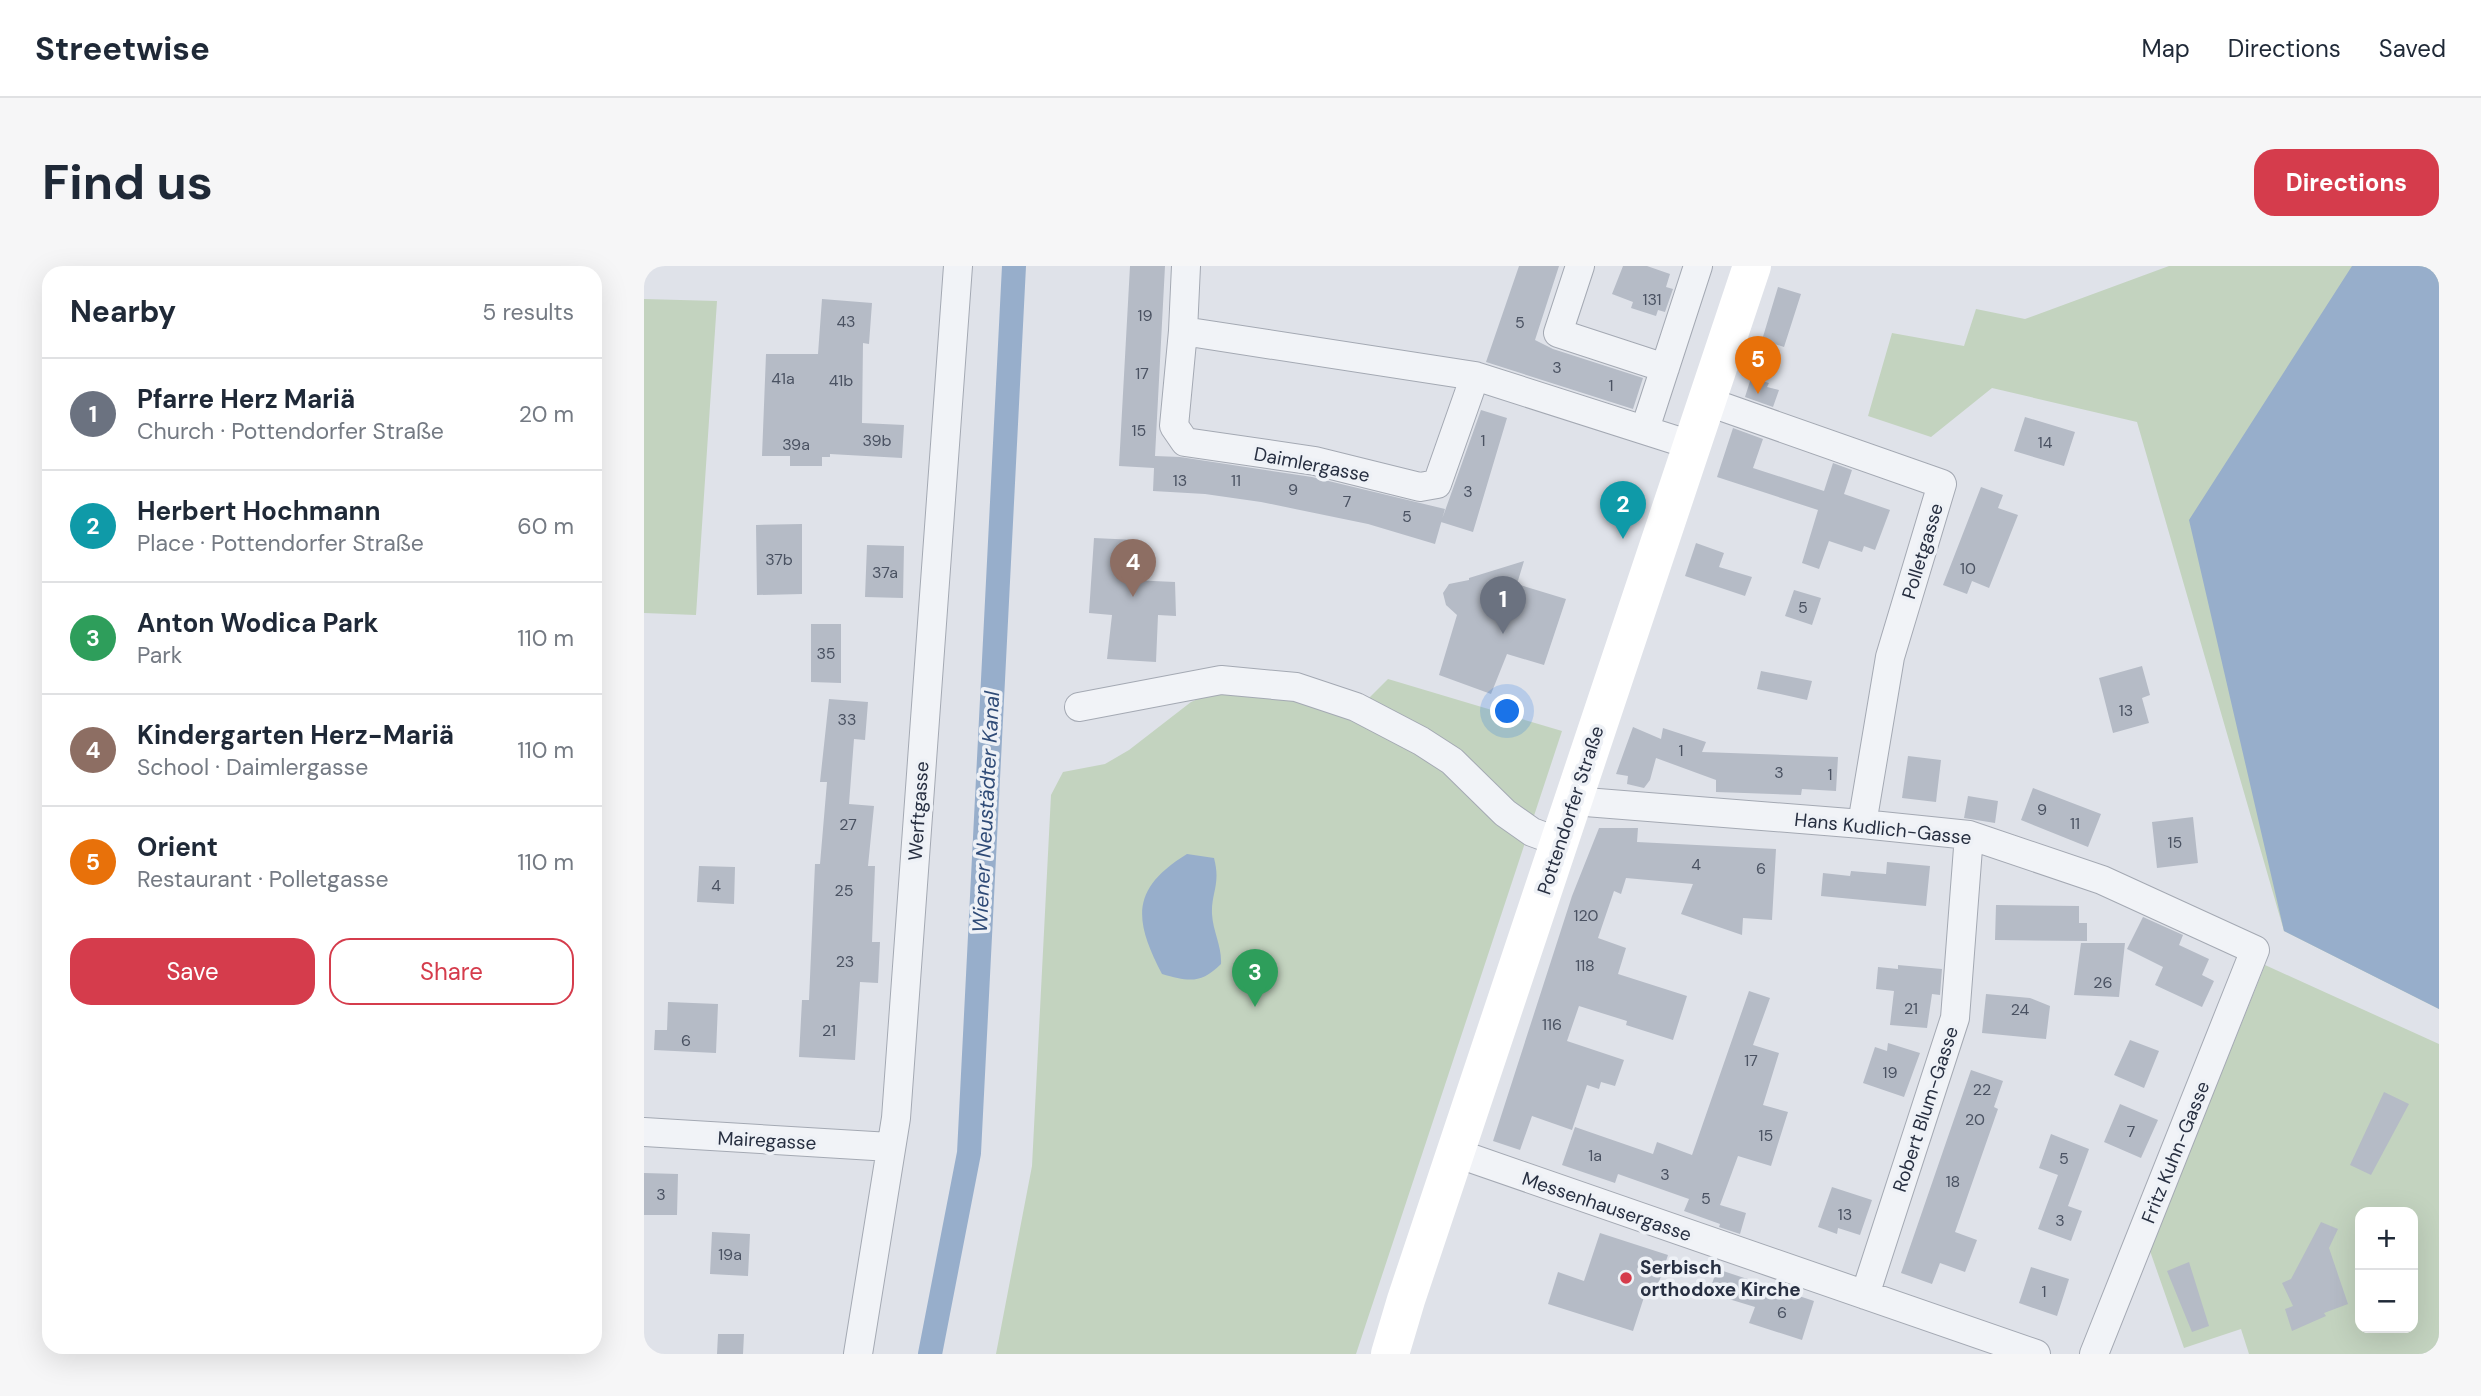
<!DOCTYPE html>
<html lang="en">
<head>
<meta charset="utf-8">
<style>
	body { margin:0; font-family:"DM Sans",sans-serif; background:#f6f6f7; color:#1f2937 }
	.controls { position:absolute; right:21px; bottom:21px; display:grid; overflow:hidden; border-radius:14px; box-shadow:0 7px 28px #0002 }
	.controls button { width:63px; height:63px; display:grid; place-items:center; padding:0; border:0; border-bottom:2px solid #e0e1e3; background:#fff; color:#1f2937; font:35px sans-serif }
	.you { position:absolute; left:864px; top:446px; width:24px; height:24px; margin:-18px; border:5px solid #fff; border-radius:50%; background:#1a73e8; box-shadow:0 0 0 10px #1a73e833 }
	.badge { display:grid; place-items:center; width:46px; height:46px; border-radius:50%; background:#d53c4c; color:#fff; font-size:23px; font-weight:700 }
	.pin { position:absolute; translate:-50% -58px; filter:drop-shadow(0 2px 4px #0008) }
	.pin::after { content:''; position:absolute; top:37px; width:24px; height:21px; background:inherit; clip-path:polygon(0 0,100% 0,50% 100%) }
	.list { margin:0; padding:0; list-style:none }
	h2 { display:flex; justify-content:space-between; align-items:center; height:91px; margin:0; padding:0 28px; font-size:30px }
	h2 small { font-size:23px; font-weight:400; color:#747a83 }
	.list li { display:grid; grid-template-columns:46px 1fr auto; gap:21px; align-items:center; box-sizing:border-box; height:112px; padding:0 28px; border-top:2px solid #e0e1e3 }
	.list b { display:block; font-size:26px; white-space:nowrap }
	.list p { margin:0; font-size:23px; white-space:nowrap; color:#747a83 }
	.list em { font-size:23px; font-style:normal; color:#747a83 }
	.actions { display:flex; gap:14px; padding:21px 28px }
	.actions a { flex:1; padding:16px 0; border:2px solid #d53c4c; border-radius:21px; text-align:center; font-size:24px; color:#d53c4c }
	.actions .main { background:#d53c4c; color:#fff }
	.map { position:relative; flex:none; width:1795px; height:1088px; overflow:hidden; border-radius:21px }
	header { display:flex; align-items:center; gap:42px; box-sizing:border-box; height:98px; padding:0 35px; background:#fff; border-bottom:2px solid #e0e1e3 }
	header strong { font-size:33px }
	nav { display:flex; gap:38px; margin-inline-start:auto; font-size:24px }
	.intro { display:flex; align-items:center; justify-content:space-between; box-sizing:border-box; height:168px; padding:0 42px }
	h1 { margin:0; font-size:49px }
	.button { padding:18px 32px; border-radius:21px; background:#d53c4c; color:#fff; font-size:24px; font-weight:700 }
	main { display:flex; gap:42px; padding:0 42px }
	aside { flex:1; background:#fff; border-radius:21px; box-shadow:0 7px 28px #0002 }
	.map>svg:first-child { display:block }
	.green { fill:#c3d3bf; fill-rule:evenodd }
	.water { fill:#97aecb }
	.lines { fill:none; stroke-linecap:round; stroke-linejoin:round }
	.canal { stroke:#97aecb; stroke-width:24 }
	.building { fill:#b5bbc6 }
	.street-casing { stroke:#a4a9b3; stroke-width:30 }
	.street { stroke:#f1f3f7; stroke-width:28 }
	.secondary { stroke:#fff; stroke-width:38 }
	.poi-dot { fill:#d53c4c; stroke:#eef1f6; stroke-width:2.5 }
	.labels { text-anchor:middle; stroke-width:7; stroke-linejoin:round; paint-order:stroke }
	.number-label { font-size:16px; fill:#4a5262 }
	.street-label { font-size:19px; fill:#272f41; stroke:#eef1f6 }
	.poi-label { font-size:19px; font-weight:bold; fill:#272f41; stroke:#eef1f6; text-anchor:start }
	.water-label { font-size:21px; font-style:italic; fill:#2f4b77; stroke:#eef1f6 }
</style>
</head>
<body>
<header>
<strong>Streetwise</strong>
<nav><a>Map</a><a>Directions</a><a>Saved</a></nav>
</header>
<div class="intro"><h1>Find us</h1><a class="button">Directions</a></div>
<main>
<aside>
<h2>Nearby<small>5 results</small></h2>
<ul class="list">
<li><span class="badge" style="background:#6b7280">1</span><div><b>Pfarre Herz Mariä</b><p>Church · Pottendorfer Straße</p></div><em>20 m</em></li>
<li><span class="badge" style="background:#0f9aa8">2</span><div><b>Herbert Hochmann</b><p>Place · Pottendorfer Straße</p></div><em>60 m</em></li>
<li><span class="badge" style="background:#2e9e5b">3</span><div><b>Anton Wodica Park</b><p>Park</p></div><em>110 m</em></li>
<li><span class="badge" style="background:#8d6e63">4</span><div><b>Kindergarten Herz-Mariä</b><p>School · Daimlergasse</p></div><em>110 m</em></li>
<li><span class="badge" style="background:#e8710a">5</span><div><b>Orient</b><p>Restaurant · Polletgasse</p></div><em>110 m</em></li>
</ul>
<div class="actions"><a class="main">Save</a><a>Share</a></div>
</aside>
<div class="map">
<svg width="1795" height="1088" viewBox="0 0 1795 1088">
	<rect width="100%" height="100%" fill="#dfe2e9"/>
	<path class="green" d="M1525,0H1795V743L1640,665L1493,156L1348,122L1287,171L1224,150L1248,67L1320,80L1332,43L1381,53Z
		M0,33L73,35L52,349L0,347Z
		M744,413L918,465L712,1088H352L388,900L407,529L419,506L461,498L485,484L547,436L579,422L650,428L709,448Z
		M1621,699L1795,778V1088H1605L1597,1063L1540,1082L1506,985ZM1716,946H1769V1062H1716Z"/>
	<path class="water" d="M1708,0H1795V743L1640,665L1545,254Z
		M543,588L570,592C577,618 567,627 568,648C569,666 578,680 577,698C556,719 544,715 518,708C490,654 486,623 543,588Z"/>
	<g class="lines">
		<path class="canal" d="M286,1088L325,887L370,0"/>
	</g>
	<path class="building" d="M486,0H521L511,190L536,191L668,211L801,243L791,278L724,258L617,236L561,228L509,225L510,202L475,200Z
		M875,0H915L891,74L909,83L999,112L989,143L842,96Z
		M979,0H1003L1026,8L1022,21L1029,23L1021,46L1014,44L1012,50L987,42L989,36L968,28Z
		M1134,21L1157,28L1140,81L1118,74Z
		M178,33L228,37L225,78L219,77L218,157L260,159L258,192L186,188V191H178V200H146V190H118L122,88H174Z
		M1107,112L1125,117L1123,121L1135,124L1129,141L1101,131Z
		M837,144L863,152L829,266L797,256Z
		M1381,151L1431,166L1420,200L1370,185Z
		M1089,162L1119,173L1109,202L1180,225L1189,197L1208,204L1200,228L1246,244L1231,284L1220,280L1218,286L1185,275L1175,303L1158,297L1174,244L1073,211Z
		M1337,221L1359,229L1354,242L1374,249L1345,322L1328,315L1323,328L1299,319Z
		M158,258V328L113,329L112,259Z
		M450,272L492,274L488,314L531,316L532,350L514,349L512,396L463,393L468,349L445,347Z
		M1052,277L1080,287L1075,301L1108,311L1101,330L1041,310Z
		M223,279L260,280L259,332L221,331Z
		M880,295L873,318L922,333L900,399L863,388L847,428L795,409L813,349L802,339L799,327L805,318L825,314V312Z
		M1150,324L1177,332L1168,359L1141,350Z
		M167,358H197V417L167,416Z
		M1498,400L1506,429L1498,432L1505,457L1469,467L1455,412Z
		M1117,405L1168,415L1163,434L1113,423Z
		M185,433L224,436L221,474L210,473L205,538L230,540L224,600H231L228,676H236L234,717L216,716L211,794L155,791L158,734H165L171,598H176L183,516H176Z
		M989,461L1017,473L1019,462L1062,476L1058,486L1194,491L1192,525L1158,523L1157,529L1072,526V514L1012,492L1006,514L1000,522L983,518L984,510L972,508Z
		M1264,490L1297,494L1292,536L1258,532Z
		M1389,522L1457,548L1444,581L1377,554Z
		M1324,530L1354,535L1351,557L1320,552Z
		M1549,551L1554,597L1513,602L1508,556Z
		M955,562H994L993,576L1132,583L1128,654L1099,652L1098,669L1037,648L1049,618L982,612L977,628L970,625L954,672L982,682L974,708L1043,730L1029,774L982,759L983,755L935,740L923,775L980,794L971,820L957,816L955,823L943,819L928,864L888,850L876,884L849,875L928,630Z
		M1243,596L1286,600L1282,640L1177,630L1179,607L1206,610L1207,605L1242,608Z
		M55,600L91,601L90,638L53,636Z
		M1352,639L1435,640V657H1443V675L1351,674Z
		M1499,651L1539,669L1535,679L1565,693L1558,709L1570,715L1558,741L1511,719L1519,701L1483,683Z
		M1437,677H1481L1475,731L1430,729Z
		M1254,699L1298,703L1296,729L1288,728L1283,762L1246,759L1250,725L1232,723L1234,701L1254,703Z
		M1105,725L1126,732L1109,779L1135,787L1119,839L1144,846L1127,900L1094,890L1076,939L1102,947L1096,968L1075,961L1076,958L1040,945L1045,933L974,908L971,917L918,899L931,861L1009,888L1013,876L1048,889Z
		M1342,728L1386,732L1406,740L1402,773L1338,767Z
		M24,736L74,738L72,787L10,784L11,764H23Z
		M1486,774L1515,785L1500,822L1470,809Z
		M1244,777L1276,787L1260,831L1219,817L1231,781L1243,785Z
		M1327,804L1359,815L1350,841L1354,843L1311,966L1333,974L1321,1006L1296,997L1288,1018L1257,1007Z
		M1740,826L1765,838L1727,909L1706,899Z
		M1476,838L1514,854L1497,892L1460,876Z
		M1407,868L1445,883L1424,940L1438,945L1427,975L1394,963L1414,909L1395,902Z
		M0,907L34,908L33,949H0Z
		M1188,921L1228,934L1216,969L1194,962L1193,968L1174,961Z
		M1677,956L1694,963L1685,982L1704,1038L1680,1047L1682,1050L1648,1065L1641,1043L1649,1040L1638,1017L1647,1013Z
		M68,966L106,968L104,1010L66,1008Z
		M956,967L1024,989L1011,1028L1002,1025L989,1065L904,1038L914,1006L940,1015Z
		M1545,996L1565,1060L1548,1066L1523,1005Z
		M1387,1001L1425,1013L1413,1050L1375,1037Z
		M1073,1003L1170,1035L1158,1074L1105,1057L1111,1041L1065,1027Z
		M74,1068H100L99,1088H73Z"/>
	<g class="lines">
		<g class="street-casing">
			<path id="street" d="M542,0L539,65L831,110L1047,179
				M936,0L914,67L1021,102
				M539,65L530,160L541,176L671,195L776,221L793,218L831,110
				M1062,135L1298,218L1246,391L1218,558
				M1001,163L1054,0
				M435,441L577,414L652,421L712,441L777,475L808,495L861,547L888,566L915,576
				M929,535L1218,558L1325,569L1458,614L1611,684L1450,1088
				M0,866L246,881
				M812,887L1392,1088
				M1221,1029L1311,752L1325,569
				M214,1088L252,852L314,0"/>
		</g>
		<use href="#street" class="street"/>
		<path class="secondary" d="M746,1088L762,1034L1108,0"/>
	</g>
	<circle class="poi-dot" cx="982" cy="1012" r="7"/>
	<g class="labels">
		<g class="number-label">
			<text x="1008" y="39">131</text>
			<text x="501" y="55">19</text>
			<text x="202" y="61">43</text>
			<text x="876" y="62">5</text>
			<text x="913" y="107">3</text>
			<text x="498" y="113">17</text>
			<text x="139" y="118">41a</text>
			<text x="197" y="120">41b</text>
			<text x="967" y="125">1</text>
			<text x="495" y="170">15</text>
			<text x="233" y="180">39b</text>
			<text x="839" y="180">1</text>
			<text x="1401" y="182">14</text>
			<text x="152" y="184">39a</text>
			<text x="536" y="220">13</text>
			<text x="592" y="220">11</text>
			<text x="649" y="229">9</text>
			<text x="824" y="231">3</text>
			<text x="703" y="241">7</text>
			<text x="763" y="256">5</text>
			<text x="135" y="299">37b</text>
			<text x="1324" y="308">10</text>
			<text x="241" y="312">37a</text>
			<text x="1159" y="347">5</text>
			<text x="182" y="393">35</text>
			<text x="1482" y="450">13</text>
			<text x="203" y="459">33</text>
			<text x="1037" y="490">1</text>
			<text x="1135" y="512">3</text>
			<text x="1186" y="514">1</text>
			<text x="1398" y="549">9</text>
			<text x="1431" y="563">11</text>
			<text x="204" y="564">27</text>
			<text x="1531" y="582">15</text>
			<text x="1052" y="604">4</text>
			<text x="1117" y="608">6</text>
			<text x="72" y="625">4</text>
			<text x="200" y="630">25</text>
			<text x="942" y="655">120</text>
			<text x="201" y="701">23</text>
			<text x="941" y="705">118</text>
			<text x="1459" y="722">26</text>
			<text x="1267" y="748">21</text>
			<text x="1376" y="749">24</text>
			<text x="908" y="764">116</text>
			<text x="185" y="770">21</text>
			<text x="42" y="780">6</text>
			<text x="1107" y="800">17</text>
			<text x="1246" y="812">19</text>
			<text x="1338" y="829">22</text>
			<text x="1331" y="859">20</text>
			<text x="1487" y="871">7</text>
			<text x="1122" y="875">15</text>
			<text x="951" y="895">1a</text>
			<text x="1420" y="898">5</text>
			<text x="1021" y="914">3</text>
			<text x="1309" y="921">18</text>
			<text x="17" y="934">3</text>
			<text x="1062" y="938">5</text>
			<text x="1201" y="954">13</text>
			<text x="1416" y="960">3</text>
			<text x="86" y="994">19a</text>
			<text x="1400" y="1031">1</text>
			<text x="1138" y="1052">6</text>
		</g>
		<g class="street-label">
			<text transform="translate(668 198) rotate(11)" y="7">Daimlergasse</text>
			<text transform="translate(1278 285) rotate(-73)" y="7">Polletgasse</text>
			<text transform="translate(926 544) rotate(-72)" y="7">Pottendorfer Straße</text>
			<text transform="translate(274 545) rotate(-86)" y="7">Werftgasse</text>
			<text transform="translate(1239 562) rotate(6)" y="7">Hans Kudlich-Gasse</text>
			<text transform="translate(1281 843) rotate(-72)" y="7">Robert Blum-Gasse</text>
			<text transform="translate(123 874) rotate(3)" y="7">Mairegasse</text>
			<text transform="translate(1531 886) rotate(-68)" y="7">Fritz Kuhn-Gasse</text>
			<text transform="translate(963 940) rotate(19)" y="7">Messenhausergasse</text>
		</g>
		<g class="poi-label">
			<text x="996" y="1008">Serbisch<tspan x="996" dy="22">orthodoxe Kirche</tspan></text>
		</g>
		<g class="water-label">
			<text transform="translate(342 546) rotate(-87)" y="7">Wiener Neustädter Kanal</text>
		</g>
	</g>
</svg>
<div class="controls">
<button>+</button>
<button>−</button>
</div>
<div class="you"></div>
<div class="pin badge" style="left:859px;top:368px;background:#6b7280">1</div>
<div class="pin badge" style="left:979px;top:273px;background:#0f9aa8">2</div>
<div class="pin badge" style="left:611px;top:741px;background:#2e9e5b">3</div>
<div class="pin badge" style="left:489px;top:331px;background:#8d6e63">4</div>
<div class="pin badge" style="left:1114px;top:128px;background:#e8710a">5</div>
</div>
</main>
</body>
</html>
